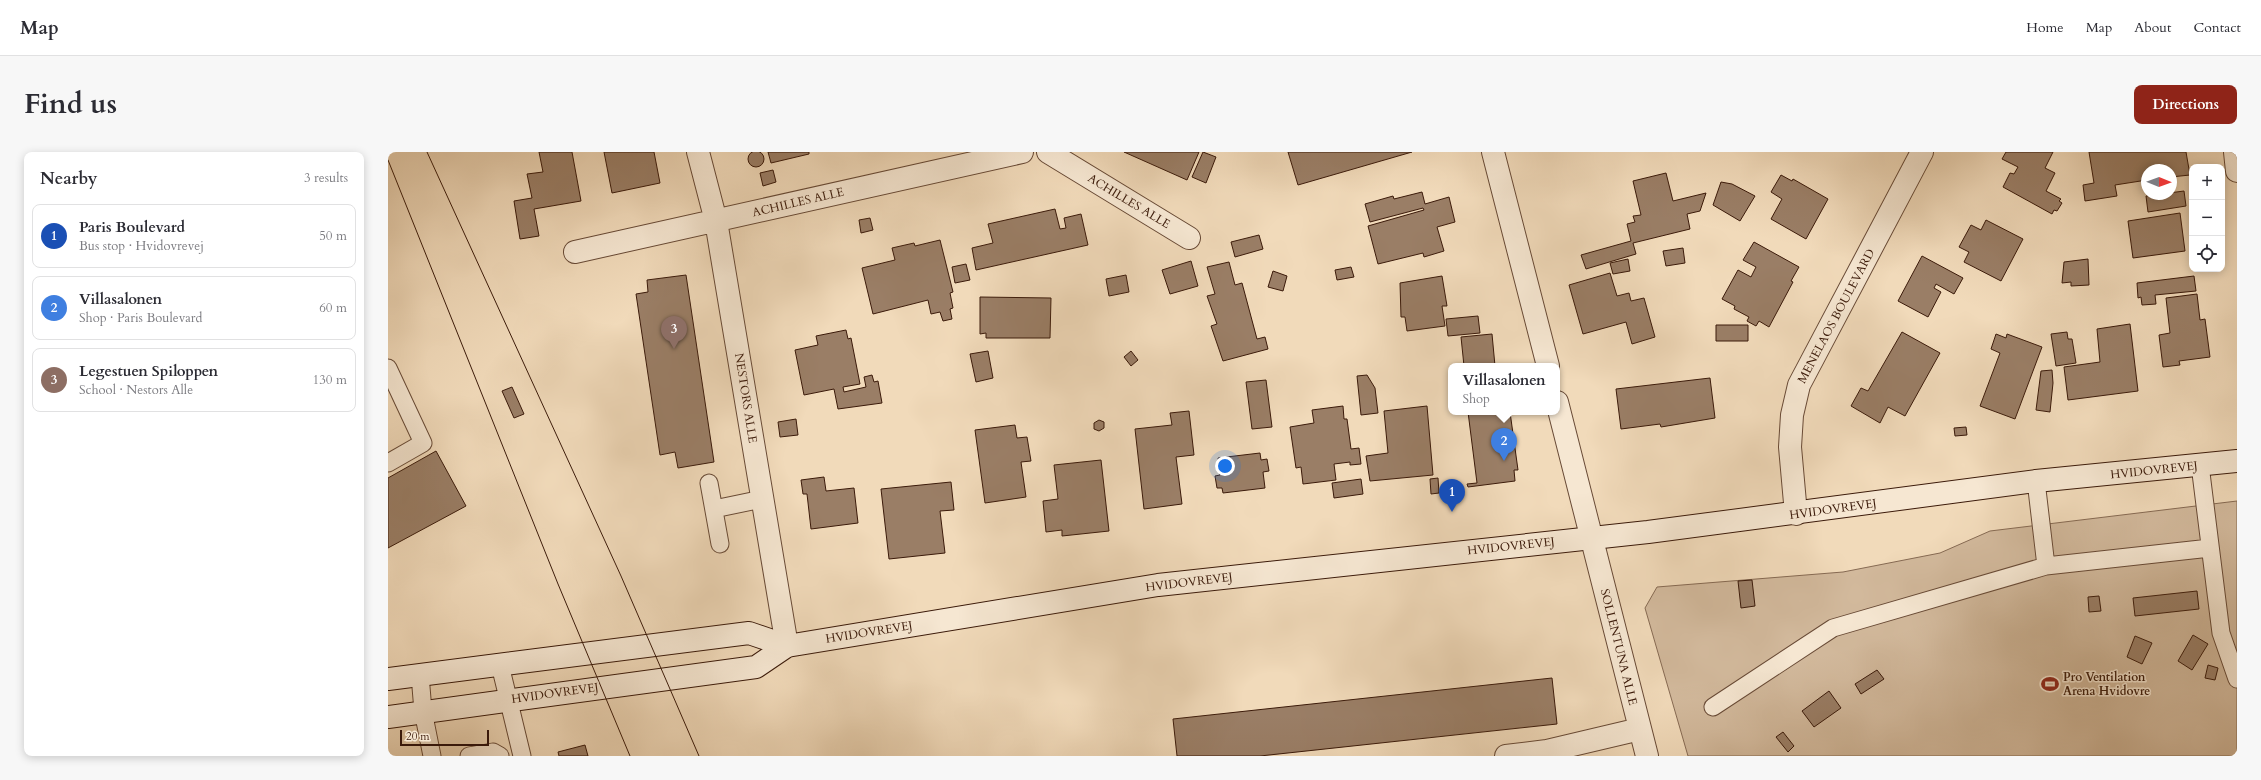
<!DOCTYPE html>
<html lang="en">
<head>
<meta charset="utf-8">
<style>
	body { margin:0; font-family:Cardo,serif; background:#f7f7f7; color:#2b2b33 }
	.controls { position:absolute; right:12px; top:12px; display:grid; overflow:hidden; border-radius:8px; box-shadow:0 2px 10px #0003 }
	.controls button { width:36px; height:36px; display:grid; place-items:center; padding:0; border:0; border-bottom:1px solid #e1e1e2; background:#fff; color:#2b2b33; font:20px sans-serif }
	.compass { position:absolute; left:1753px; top:12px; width:36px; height:36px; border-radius:50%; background:#fff; box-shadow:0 2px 10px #0003; rotate:91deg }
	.scale { position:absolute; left:12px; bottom:10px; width:89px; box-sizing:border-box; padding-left:4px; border:2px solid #3b1a0a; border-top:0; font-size:11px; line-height:14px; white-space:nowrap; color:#3b1a0a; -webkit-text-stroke:3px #f6e7d2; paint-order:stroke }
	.you { position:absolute; left:837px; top:314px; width:14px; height:14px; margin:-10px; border:3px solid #fff; border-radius:50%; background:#1a73e8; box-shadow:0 0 0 6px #1a73e833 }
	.badge { display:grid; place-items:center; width:26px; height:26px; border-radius:50%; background:#8f2418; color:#fff; font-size:13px; font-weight:700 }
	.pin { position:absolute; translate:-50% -33px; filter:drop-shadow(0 1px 2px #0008) }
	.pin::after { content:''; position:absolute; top:21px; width:14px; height:12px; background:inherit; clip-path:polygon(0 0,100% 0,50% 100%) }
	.popup { position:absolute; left:1060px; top:211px; width:112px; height:52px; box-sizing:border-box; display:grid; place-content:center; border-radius:8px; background:#fff; filter:drop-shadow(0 1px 3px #0005); font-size:13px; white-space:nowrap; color:#7c7c81 }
	.popup b { font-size:15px; color:#2b2b33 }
	.popup::after { content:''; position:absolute; left:50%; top:100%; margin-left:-8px; border:8px solid transparent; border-top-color:#fff }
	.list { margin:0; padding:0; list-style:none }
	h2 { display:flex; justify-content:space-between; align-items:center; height:52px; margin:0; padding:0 16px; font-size:17px }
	h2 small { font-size:13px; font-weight:400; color:#7c7c81 }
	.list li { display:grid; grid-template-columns:26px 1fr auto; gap:12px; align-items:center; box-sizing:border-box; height:64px; margin:0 8px 8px; padding:0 8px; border:1px solid #e1e1e2; border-radius:8px }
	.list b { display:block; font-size:15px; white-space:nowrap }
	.list p { margin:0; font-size:13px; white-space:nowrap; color:#7c7c81 }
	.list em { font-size:13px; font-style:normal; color:#7c7c81 }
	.icon { flex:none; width:22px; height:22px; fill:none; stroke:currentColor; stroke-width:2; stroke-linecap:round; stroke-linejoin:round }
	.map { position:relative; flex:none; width:1849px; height:604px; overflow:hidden; border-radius:8px }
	header { display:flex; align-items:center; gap:24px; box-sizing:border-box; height:56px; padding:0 20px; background:#fff; border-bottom:1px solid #e1e1e2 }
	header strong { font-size:19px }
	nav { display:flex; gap:22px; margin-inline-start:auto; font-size:14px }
	.intro { display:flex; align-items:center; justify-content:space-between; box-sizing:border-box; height:96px; padding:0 24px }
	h1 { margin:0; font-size:28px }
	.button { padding:10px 18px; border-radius:8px; background:#8f2418; color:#fff; font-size:14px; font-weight:700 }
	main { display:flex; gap:24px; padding:0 24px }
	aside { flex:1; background:#fff; border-radius:8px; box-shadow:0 2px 10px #0003 }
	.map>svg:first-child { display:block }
	.green { fill:#d2b99c; stroke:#866a53 }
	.building { fill:#9a7e66; stroke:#3b1a0a }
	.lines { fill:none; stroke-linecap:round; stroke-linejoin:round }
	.lane-casing { stroke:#684a36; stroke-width:19 }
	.street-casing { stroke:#684a36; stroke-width:24 }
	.secondary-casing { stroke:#3b1a0a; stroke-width:24 }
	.lane { stroke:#f6e7d2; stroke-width:17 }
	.street { stroke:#f6e7d2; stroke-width:22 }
	.secondary { stroke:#f6e7d2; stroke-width:22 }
	.tram { stroke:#3b1a0a; stroke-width:1 }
	.labels { text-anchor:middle; stroke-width:3; stroke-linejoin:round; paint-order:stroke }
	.street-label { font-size:12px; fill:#3b1a0a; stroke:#f6e7d2 }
	.poi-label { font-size:12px; font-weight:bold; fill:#3b1a0a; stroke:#f6e7d2; text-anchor:start }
</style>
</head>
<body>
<header>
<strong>Map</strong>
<nav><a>Home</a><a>Map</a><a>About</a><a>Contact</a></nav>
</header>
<div class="intro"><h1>Find us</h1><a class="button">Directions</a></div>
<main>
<aside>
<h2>Nearby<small>3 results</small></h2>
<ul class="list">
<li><span class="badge" style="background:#1a4fb4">1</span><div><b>Paris Boulevard</b><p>Bus stop · Hvidovrevej</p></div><em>50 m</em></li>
<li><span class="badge" style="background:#3f7fe0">2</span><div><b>Villasalonen</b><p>Shop · Paris Boulevard</p></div><em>60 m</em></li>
<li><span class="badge" style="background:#8d6e63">3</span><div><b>Legestuen Spiloppen</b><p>School · Nestors Alle</p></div><em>130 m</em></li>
</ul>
</aside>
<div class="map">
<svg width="1849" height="604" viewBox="0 0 1849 604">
	<rect width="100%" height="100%" fill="#f1daba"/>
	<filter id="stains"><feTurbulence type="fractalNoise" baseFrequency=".005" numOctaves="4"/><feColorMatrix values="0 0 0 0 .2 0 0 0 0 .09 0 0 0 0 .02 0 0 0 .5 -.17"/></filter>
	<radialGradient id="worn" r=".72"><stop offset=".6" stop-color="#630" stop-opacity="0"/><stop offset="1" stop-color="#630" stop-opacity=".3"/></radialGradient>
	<path class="green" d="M1849,349V604H1300L1257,456L1269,435L1455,420L1552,401L1602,379Z"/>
	<path class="building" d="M360 7a8 8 0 1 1 16 0a8 8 0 1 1-16 0Z
		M151,0H184L193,49L146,57L151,84L132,87L126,49L144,46L139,22L155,20Z
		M216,0H266L272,31L224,41Z
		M380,0H421V2L383,11Z
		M736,0H811L799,28Z
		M815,0L828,5L818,31L804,25Z
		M900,0H1024L910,33Z
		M1618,0H1665L1657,16L1667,21L1658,39L1673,47L1671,49L1674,51L1669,59L1666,58L1664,62L1615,35L1622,21L1626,22L1630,15L1614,7Z
		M1701,0H1798L1802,23L1783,25V18H1759V28L1727,33L1729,44L1697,49L1695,33L1706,31Z
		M385,18L388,30L375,34L372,21Z
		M1278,21L1285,49L1318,41L1312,59L1299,62L1302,77L1245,91L1248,102L1198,117L1193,103L1243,89L1239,72L1247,70L1245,64L1253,63L1245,29Z
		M1393,23L1404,29L1405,27L1440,47L1418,87L1383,67L1394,47L1383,40Z
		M1333,30L1344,32L1367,44L1352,69L1325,53Z
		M1796,39L1798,54L1760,60L1758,44Z
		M1034,40L1037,52L1061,45L1067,70L1049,75L1056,99L1036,105L1035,101L990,112L980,74L1036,58L1035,56L982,70L977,52L1005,44L1006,47Z
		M667,57L672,77L678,76L676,66L693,62L700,93L588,118L584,96L605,91L600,72Z
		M1792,61L1797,99L1745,106L1740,69Z
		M482,66L485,78L473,81L471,68Z
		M1598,68L1635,87L1613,129L1576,110L1581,100L1571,95L1583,73L1593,78Z
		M871,83L875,97L847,105L843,90Z
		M552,88L565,140L562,141L565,156L562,157L564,167L555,169L552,160L543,162L540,148L485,162L474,116L507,108L504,96L526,91L527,94Z
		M1366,90L1411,115L1403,129L1405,130L1381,175L1371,169L1368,174L1359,169L1361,165L1346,157L1347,154L1334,147L1350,118L1363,125L1368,115L1355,108Z
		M1295,96L1297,111L1278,114L1275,99Z
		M1534,104L1575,126L1566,142L1548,132L1546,136L1553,140L1540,165L1510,149Z
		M1240,107L1242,119L1225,122L1222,111Z
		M1700,107L1701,133L1683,134V130L1674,131L1676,110Z
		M803,109L810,134L782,142L774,118Z
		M841,110L847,133L854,131L869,187L877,185L880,197L835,209L823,174L829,172L819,144L827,142L819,115Z
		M578,112L582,128L567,131L564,115Z
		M963,115L966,125L949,128L947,118Z
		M885,119L899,124L895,139L880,135Z
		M1222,121L1229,144L1241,141L1243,149L1256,146L1267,185L1244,192L1238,170L1195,182L1181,133Z
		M298,123L326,310L290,316L287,300L272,303L248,142L260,140L259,128Z
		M738,123L741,140L721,144L718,127Z
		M1054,124L1059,154H1054L1057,174L1019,179L1017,165H1013L1012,131Z
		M1806,124L1808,139L1767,143L1768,152L1754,153L1753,145L1750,146L1749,131Z
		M1809,142L1812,168L1817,167L1822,205L1791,209L1792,213L1775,215L1771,183L1782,181L1778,146Z
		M592,145L663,146L662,186H598V181L592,182Z
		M1090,164L1092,181L1060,184L1058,167Z
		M1742,172L1750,239L1680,248L1676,215L1712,210L1709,177Z
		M1328,173H1360V189H1328Z
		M458,178L460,187L463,186L472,232L455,235L456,240L478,235L476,225L484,223L486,230L490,229L494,251L450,257L446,237L416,243L407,198L430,193L428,184Z
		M1514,180L1552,201L1517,264L1500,255L1492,271L1463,254L1473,236L1480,239Z
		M1679,180L1680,187H1684L1688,211L1668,214L1663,182Z
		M1104,182L1107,214H1076L1073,185Z
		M1608,182L1618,186L1619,182L1654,195L1627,267L1592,254L1612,201L1603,197Z
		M600,199L605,226L588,230L582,202Z
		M743,199L750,208L743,214L736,205Z
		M1664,218L1665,231L1662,260L1648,258L1653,219Z
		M979,223L987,236L990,261L973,263L969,224Z
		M1322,226L1327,266L1273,275L1272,272L1233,277L1228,237Z
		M878,228L884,275L864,277L858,230Z
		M124,235L136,262L126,266L114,239Z
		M955,254L956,267H959L963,297L971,296L973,312L962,313V310L946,312L948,328L915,332L913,315L908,316L902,275L926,271L924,258Z
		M1039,254L1045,323L982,329L978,304L1000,301L996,259Z
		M801,259L806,303L788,305L794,352L756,357L747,277L784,273L782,261Z
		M1080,260H1122L1130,318H1126L1127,329L1080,335L1079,332L1089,331Z
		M408,267L410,283L392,285L390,270Z
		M711,268L716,270V276L711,279L706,277V271Z
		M627,273L629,286L639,285L643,309L633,310L638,345L597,351L587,278Z
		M1578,275L1579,283L1567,284L1566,276Z
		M48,299L78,354L0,396V326Z
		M872,301L873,308L879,307L881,319L875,320L877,336L835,341L834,336H829L827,324L832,323L830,306Z
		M713,308L721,379L674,384V378L658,380L655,349L670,347L666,313Z
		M436,325L438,339L466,336L470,371L423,377L419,342H415L413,328Z
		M1050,326L1051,341L1043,342L1042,327Z
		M973,327L975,342L946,346L944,331Z
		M563,330L566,358L552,359L557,401L501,407L493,337Z
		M1364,428L1367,454L1353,456L1350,429Z
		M1809,439L1811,457L1747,464L1745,446Z
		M1711,444L1713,459L1701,460L1700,445Z
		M1805,483L1820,492L1804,518L1790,509Z
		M1747,484L1764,491L1754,512L1739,505Z
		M1820,513L1830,516L1827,528L1817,526Z
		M1489,518L1496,527L1473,542L1467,532Z
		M1164,526L1169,572L872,604H789L785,567Z
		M1441,539L1453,556L1426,575L1414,559Z
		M1395,580L1406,594L1400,600L1388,585Z
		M197,593L200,604H171L170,600Z"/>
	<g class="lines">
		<g class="lane-casing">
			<path id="lane" d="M0,216L35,291L0,311
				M1812,313L1833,481L1849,527
				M1648,329L1658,414
				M321,331L332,392
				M326,357L374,347
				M112,513L134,604
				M32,523L35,559L44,604
				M1325,555L1445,476L1658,414L1822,396
				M81,604L105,600L112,604"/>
		</g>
		<g class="street-casing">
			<path id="street" d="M310,0L328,69L399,494
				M660,0L801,86
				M1105,0L1160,214
				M1847,0L1849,19
				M187,100L634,0
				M1169,250L1259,604
				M1408,362L1402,295L1404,263L1411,233L1534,0
				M1118,604L1159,599L1252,577"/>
		</g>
		<g class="secondary-casing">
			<path id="secondary" d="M0,527L361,481L399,494
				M0,565L368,515L399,494L770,433L1260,380L1648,329L1849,309"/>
		</g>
		<use href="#lane" class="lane"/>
		<use href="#street" class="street"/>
		<use href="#secondary" class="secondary"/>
		<path class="tram" d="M39,0L233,424L311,604
			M0,8L170,432L242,604"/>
	</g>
	<defs>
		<g id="stadium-bare" transform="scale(1.38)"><path d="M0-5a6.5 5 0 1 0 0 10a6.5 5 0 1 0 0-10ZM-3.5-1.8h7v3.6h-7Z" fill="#8f2418" stroke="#f6e7d2" stroke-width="2.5" paint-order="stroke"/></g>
	</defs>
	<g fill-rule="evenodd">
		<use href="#stadium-bare" x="1662" y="532"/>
	</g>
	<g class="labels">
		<g class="street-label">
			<text transform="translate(741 49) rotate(31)" y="4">ACHILLES ALLE</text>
			<text transform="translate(410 50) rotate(-13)" y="4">ACHILLES ALLE</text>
			<text transform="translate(1448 164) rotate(-62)" y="4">MENELAOS BOULEVARD</text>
			<text transform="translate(358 246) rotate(81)" y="4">NESTORS ALLE</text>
			<text transform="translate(1766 318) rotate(-6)" y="4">HVIDOVREVEJ</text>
			<text transform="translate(1445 357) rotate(-8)" y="4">HVIDOVREVEJ</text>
			<text transform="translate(1123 394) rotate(-6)" y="4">HVIDOVREVEJ</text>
			<text transform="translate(801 430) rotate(-7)" y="4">HVIDOVREVEJ</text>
			<text transform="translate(481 480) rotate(-9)" y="4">HVIDOVREVEJ</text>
			<text transform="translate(1231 495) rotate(76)" y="4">SOLLENTUNA ALLE</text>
			<text transform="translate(167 541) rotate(-8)" y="4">HVIDOVREVEJ</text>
		</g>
		<g class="poi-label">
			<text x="1675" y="529">Pro Ventilation<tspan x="1675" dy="14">Arena Hvidovre</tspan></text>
		</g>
	</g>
	<rect width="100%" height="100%" filter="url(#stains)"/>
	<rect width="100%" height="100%" fill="url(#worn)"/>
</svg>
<div class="controls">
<button>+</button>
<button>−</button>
<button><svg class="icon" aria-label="locate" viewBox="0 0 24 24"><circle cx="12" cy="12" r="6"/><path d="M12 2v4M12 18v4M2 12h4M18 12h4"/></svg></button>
</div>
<svg class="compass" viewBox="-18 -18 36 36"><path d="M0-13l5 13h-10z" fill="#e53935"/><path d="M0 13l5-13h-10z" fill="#7c7c81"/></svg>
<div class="scale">20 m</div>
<div class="you"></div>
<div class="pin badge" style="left:1064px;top:360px;background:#1a4fb4">1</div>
<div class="pin badge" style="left:1116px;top:309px;background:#3f7fe0">2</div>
<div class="popup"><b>Villasalonen</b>Shop</div>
<div class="pin badge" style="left:286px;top:197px;background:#8d6e63">3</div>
</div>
</main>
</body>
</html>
